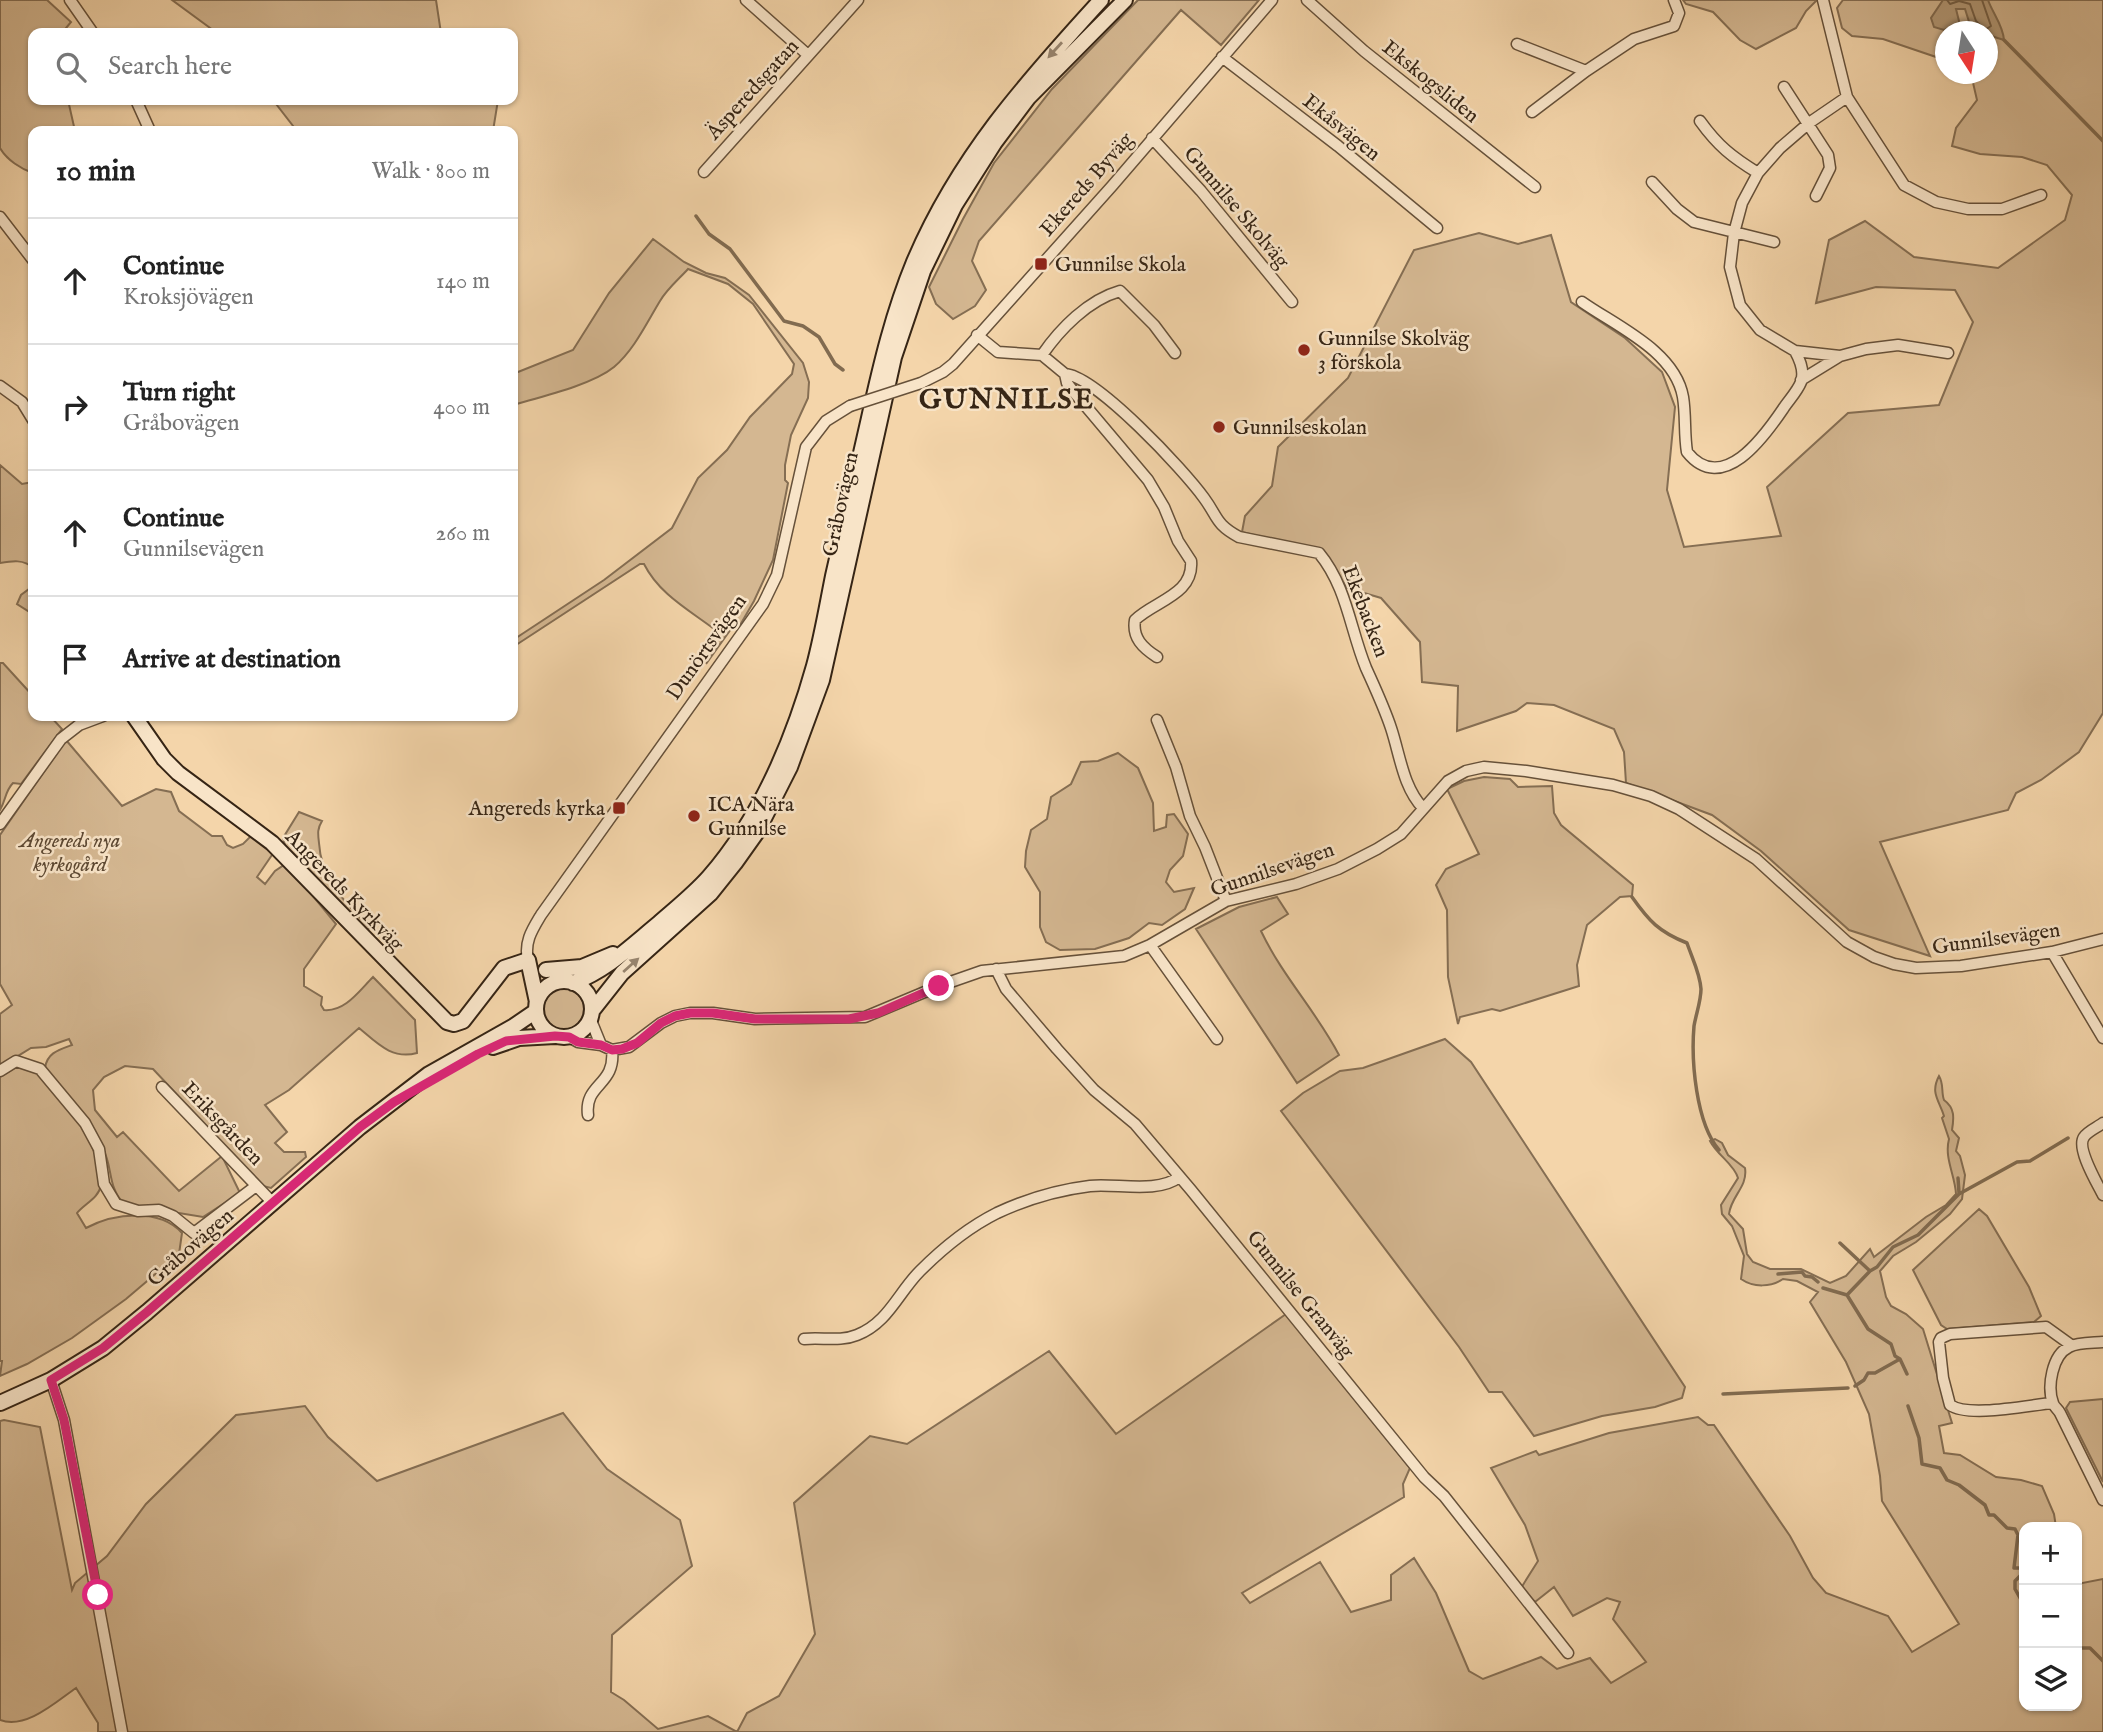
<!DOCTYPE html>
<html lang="en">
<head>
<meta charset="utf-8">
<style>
	body { margin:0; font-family:"IM FELL English",serif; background:#f2f2f2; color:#222 }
	.controls { position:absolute; right:21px; bottom:21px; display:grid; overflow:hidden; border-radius:14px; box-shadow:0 2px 5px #0004 }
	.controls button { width:63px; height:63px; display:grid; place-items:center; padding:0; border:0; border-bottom:2px solid #e0e0e0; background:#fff; color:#222; font:35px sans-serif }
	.compass { position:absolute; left:1935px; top:21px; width:63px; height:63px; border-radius:50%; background:#fff; box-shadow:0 2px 5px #0004; rotate:168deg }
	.stop { position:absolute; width:21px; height:21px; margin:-16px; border:5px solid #db2777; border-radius:50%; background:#fff }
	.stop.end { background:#db2777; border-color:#fff; box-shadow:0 2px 7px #0008 }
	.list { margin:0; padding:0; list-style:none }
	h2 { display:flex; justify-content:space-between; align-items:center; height:91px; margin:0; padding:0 28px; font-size:30px }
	h2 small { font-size:23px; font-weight:400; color:#767676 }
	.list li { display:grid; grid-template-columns:46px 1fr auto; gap:21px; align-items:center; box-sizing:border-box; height:126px; padding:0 28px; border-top:2px solid #e0e0e0 }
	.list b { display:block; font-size:26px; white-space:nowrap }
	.list p { margin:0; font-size:23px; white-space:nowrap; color:#767676 }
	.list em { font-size:23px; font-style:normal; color:#767676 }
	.icon { flex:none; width:38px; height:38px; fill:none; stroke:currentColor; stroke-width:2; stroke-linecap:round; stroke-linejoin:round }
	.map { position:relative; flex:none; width:2103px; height:1732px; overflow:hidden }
	.search { position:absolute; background:#fff; box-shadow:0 2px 5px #0004; left:28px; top:28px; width:490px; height:77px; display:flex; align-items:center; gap:18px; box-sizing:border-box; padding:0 24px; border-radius:14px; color:#767676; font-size:26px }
	.panel { position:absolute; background:#fff; box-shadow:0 2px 5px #0004; left:28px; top:126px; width:490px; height:595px; border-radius:14px }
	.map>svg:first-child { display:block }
	.green { fill:#d4b791; stroke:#856e53; stroke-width:2 }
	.water { fill:#b39977; stroke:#816b50; stroke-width:2 }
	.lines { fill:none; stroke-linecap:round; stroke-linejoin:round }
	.shore { stroke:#745f46; stroke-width:2 }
	.stream { stroke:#816b50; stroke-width:3.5 }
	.street-casing { stroke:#66513a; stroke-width:13 }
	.secondary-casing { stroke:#362515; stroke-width:18 }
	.street { stroke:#f8e4c8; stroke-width:10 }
	.secondary { stroke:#f8e4c8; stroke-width:14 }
	.street-bridge-casing { stroke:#66513a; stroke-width:13; stroke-linecap:butt }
	.street-bridge { stroke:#f8e4c8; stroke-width:10 }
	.oneway { fill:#97846e }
	.route { stroke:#db2777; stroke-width:9 }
	.poi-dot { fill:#8f2418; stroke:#f8e4c8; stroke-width:2.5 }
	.labels { text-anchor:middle; stroke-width:5; stroke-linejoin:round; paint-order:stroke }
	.street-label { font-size:21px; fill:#362515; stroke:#f8e4c8 }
	.poi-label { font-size:21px; fill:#362515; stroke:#f8e4c8; text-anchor:start }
	.park-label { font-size:21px; font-style:italic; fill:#5e4a34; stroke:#f8e4c8 }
	.district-label { font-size:28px; font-weight:bold; letter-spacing:2px; fill:#362515; stroke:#f8e4c8 }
</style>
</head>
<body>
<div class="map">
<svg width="2103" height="1732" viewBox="0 0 2103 1732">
	<rect width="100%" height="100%" fill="#f4d5aa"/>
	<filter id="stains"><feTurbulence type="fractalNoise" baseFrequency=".00286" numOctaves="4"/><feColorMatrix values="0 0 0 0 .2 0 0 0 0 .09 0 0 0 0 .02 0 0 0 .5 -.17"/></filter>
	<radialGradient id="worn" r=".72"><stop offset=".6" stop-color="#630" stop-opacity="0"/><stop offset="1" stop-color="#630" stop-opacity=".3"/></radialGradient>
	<path class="green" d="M0,0H47L71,22L62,33H33V100H68L75,131H33V173C21,169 7,160 0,148Z
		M172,0H436L441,33H217Z
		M1138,0H1259L1221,45L1181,10L979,241L972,261L986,290L975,306L953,319L936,304L929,287L963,219L994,163L1052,89Z
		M1683,0H1817L1806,11L1796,28L1756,49L1740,40L1713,12L1686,4Z
		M1843,0H2103V713L2079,752L2041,780L2016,793L2008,810L1880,842L1930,956L1849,930L1761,851L1712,815L1626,783L1624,752L1614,729L1554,705L1527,703L1516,711L1457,731L1458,686L1422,682L1420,642L1381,598L1347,588L1323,552L1242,532L1245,516L1272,486L1278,447L1348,378L1414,250L1479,233L1518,244L1551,235L1571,302L1625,338L1662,372L1675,407L1667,490L1684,547L1781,536L1767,487L1848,413L1939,405L1973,322L1955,290L1876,287L1816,303L1829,240L1865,221L1914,257L1998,268L2065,220L2072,195L2047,165L2022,157L1980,154L1952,146L1956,128L1977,100L1971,74H1988V32H1946L1945,60L1883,39L1852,36L1842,28L1837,8Z
		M273,100H498L493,131H297Z
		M653,239L684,262L706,273L725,278L749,295L803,363L809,382L808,398L791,435L785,465V480L788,483L773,560L754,601L739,627L731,629L706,664C713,652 721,643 714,629C689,610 659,594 644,564H640L513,647V640L604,580L672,528L698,478L727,450L750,417L792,374L794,364L753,304L728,284L688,269C679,279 667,289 660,301C646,324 634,350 614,367C592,385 540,397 513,405V374L573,350L609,293Z
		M0,465L22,484L33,482V568C24,559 12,561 0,563Z
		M33,586V608L28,611L17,604L21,595Z
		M0,663H3L33,696V716H50L62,729L21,784L13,783C5,791 6,800 0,810Z
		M66,740L122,806L156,789L171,792L179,811L212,836H222L227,845L233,848L243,844L253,834L274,852L257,877L265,884L275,871L284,865L290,868L336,924L304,969V986L322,997L321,1005L324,1010C345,1012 359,991 373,977L415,1020L417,1053C392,1060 377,1043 359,1028L289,1090L265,1105L287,1132L275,1143L284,1152H305L306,1157L271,1188L263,1186L153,1069L125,1066L104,1077L93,1090L95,1110L117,1137L123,1132L179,1191L222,1156L240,1193L203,1217L124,1204C107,1186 113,1167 103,1149C87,1121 63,1094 45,1068C47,1053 58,1050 72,1045L69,1039L46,1047L31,1048L0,1067V1014L12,1005L0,984V835Z
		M1118,753L1138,768L1153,803L1154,831L1166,827L1167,815L1174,814L1188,834L1183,856L1170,870L1166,882L1174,892L1194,888L1185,909L1162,925L1149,923L1129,938L1095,949L1060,950L1046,942L1040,927V892L1025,867L1026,851L1031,830L1047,819L1051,797L1071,784L1081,762L1098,761Z
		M1484,777L1510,779L1518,787L1552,786L1554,813L1561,825L1633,885L1632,896L1620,897L1587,925L1577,965L1579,986L1500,1011L1492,1009L1460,1017L1458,1024L1448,977L1447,910L1436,885L1446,869L1479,854L1447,789L1464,781Z
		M299,812L322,821C317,829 318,834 319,843C321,880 346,903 370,928L365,930L285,845L283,838Z
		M1277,897L1288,914L1261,931C1283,977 1316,1011 1339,1055L1297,1083L1196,929L1239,907Z
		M542 1009a21 21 0 1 1 42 0a21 21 0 1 1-42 0Z
		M1445,1039L1471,1062L1685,1387L1682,1398L1655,1407L1602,1416L1534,1436L1502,1392H1489L1459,1347L1281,1111L1303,1093L1340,1071L1363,1068Z
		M18,1066C24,1068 33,1070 38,1074C66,1097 92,1134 99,1169C99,1173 102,1181 101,1185C99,1198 84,1204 77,1213L86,1228C114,1213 160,1208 182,1233L179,1254L126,1299L72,1338L27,1364L0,1376L2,1361H0V1077Z
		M1939,1076C1944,1084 1941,1092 1944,1100C1955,1108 1954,1118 1952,1130L1959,1138L1956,1151L1960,1156L1965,1175L1962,1199L1950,1214L1916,1242L1893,1256L1880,1271L1886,1297L1891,1306L1906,1314L1923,1329L1952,1423L1939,1426L1944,1453L1960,1455L1996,1477L2021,1480L2042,1486L2054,1514L2056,1527H2024V1706H2077V1584L2103,1579V1732H98V1723L76,1688C57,1701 26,1730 0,1720V1421L4,1420L40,1427L72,1590L75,1583L107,1556L146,1504L236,1415L305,1406L328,1437L377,1481L563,1413L607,1469L680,1520L692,1566L612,1635L611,1692L624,1700L658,1729L708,1716L737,1732L747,1713L779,1696L815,1634L794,1503L870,1436L907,1444L1049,1351L1116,1434L1286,1314L1410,1468L1403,1484L1404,1497L1242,1593L1250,1603L1320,1562L1351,1612L1391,1600V1575L1414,1558L1436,1593L1469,1671L1483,1679L1541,1657L1557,1669L1590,1658L1611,1683L1646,1662L1613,1619L1620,1602L1607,1598L1573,1616L1554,1587L1535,1602L1521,1588L1538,1561L1525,1525L1491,1468L1536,1451L1539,1455L1609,1433L1698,1417L1708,1425H1714L1790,1536L1813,1578L1826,1593L1888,1616L1912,1652L1959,1624L1882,1501L1880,1476L1869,1414L1846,1362L1810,1302L1818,1292L1797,1281L1783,1279C1771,1287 1754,1288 1741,1279L1744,1256L1732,1226L1722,1214L1721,1205L1738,1178C1734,1164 1717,1155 1710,1141L1715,1139L1722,1143L1728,1155L1745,1168C1748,1187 1731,1196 1729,1214L1743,1229L1747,1254L1753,1262L1770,1269H1801L1830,1283L1846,1276L1870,1249L1874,1257L1926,1217L1946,1205L1956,1194C1955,1175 1944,1158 1949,1139L1942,1118L1944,1116C1939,1100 1930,1093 1939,1076Z
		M1979,1209L1987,1216L2029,1287L2041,1316L2034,1322L1947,1329L1941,1325L1913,1270Z
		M2103,1399V1482L2066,1408L2070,1402Z"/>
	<path class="water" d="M1943,0H1988C1993,14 2003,25 2004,40L1988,35L1985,29L1971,28L1965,9H1956L1960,25L1944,30L1934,27L1931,18Z"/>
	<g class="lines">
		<path class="shore" d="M1947,0L1950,4L1959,1L1970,4L1976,21L1985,30L1991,26L1982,0"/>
		<path class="stream" d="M2004,40L2103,141
			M696,216L709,234L730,249L784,321L803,326L819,337L835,364L843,370
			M1632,897C1649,921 1659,932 1687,943C1692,958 1700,973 1701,989C1701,1001 1696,1014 1694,1026C1691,1061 1696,1123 1719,1150
			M1958,1178L1959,1193
			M1840,1243L1870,1271
			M1778,1274L1802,1272L1805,1276L1812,1277L1818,1282
			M1823,1288L1847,1295L1868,1329L1891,1344L1895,1356L1900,1359L1907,1374
			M1847,1295L1870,1271L1877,1267L1893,1247L1918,1235L1959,1194L2017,1162L2030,1161L2068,1138
			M1855,1386L1864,1380L1868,1373H1875L1900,1359
			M1723,1394L1848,1388
			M1908,1406L1919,1438L1922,1464L1940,1468L1947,1480L1959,1485L1985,1505L1989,1515H1994L2007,1528L2015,1529L2018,1535L2014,1568H2020L2023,1573L2015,1581V1589L2024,1605
			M2077,1648H2090L2103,1661"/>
		<g class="street-casing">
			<path id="street" d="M70,0L93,33
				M746,0L808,55
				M1307,0L1364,51L1535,187
				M1823,0L1847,97L1904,185L1936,202L1968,209H2002L2041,195
				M1517,44L1586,71
				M1222,57L1338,146L1437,228
				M1784,87L1828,155L1830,168L1816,196
				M1847,97L1809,123L1780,148L1758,173L1742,203L1734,233L1730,267L1740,305L1760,330L1795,351L1840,356L1866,349L1898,345L1948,353
				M136,100L150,131
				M1532,112L1586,71L1634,39L1674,26L1679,13L1674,0
				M1700,121C1718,146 1732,157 1758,173
				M1152,138L1201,191L1292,302
				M704,172L858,0
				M1652,182L1677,209L1694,222L1774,242
				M0,217L33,260
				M1582,302C1616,326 1675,351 1683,397C1686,415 1684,434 1687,452C1722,496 1764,437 1783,409C1788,401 1797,392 1801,382C1805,371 1800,360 1795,351
				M977,335L998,352L1042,355L1065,374L1067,383L1073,391L1148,480L1164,507L1178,541L1191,561C1194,595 1154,601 1135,620C1132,638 1143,648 1157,657
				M1042,355C1060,329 1088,300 1120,291L1154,325L1175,353
				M1065,374C1096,376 1184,470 1204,498C1218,517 1215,524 1239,537L1319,553C1347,587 1350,629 1366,668C1375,688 1384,707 1391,728C1400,755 1403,787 1423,808
				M1801,380L1840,356
				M921,383L943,372L953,364L1112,186L1272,0
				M0,386L22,402L33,420
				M1157,720L1176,767L1190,816L1205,847L1226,901
				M0,824L61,739L79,725L103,716
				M1150,945L1217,1039
				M2052,952L2103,1038
				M528,960C524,942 532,930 541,915L763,604L777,575L806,447L826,421L850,406
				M996,969L1006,989L1057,1049L1094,1090L1135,1124L1191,1190L1424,1477L1444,1496L1568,1653
				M590,1018L601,1045
				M569,1037L578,1042L601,1045L612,1050L629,1047L661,1023L675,1016L690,1013H713L755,1019L865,1017L939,986L982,971L1124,956L1150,945L1226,901L1296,884L1338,869L1377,849L1401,834L1448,781L1466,771L1484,767L1526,771L1613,785L1651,796L1679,809L1756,859L1847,942L1874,957L1894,964L1916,968L1961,966L2052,952L2103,939
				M0,1071L16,1061L40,1069L85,1123L99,1149L104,1184L116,1204L138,1211L159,1210L173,1216L194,1233L256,1186
				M162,1087L273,1203
				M588,1115C584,1083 616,1086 612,1050
				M2103,1123C2098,1127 2088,1131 2084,1137C2076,1148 2097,1183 2103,1195
				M804,1339C822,1337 840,1342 857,1335C888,1323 898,1293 920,1271C942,1249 969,1227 997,1213C1027,1199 1057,1190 1090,1186C1115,1183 1158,1194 1179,1177
				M2103,1342C2093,1343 2078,1342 2069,1347C2052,1355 2047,1387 2053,1403C2054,1407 2058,1409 2060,1413L2103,1500
				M51,1380L64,1420L122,1732
				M2053,1403C2029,1405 1969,1418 1950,1405L1943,1378L1939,1342L1941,1338L1950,1334L2046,1327L2071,1345"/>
		</g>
		<g class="secondary-casing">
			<path id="secondary" d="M134,716L164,759L178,773L272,843L447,1022L454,1024L463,1021L504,968L528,960L537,1002
				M546,970L582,967L613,954
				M536 1009a28 28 0 1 1 56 0a28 28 0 1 1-56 0Z
				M573,983C607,970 630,947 658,924C675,909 694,894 709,877C760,818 793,741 814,666C822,636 827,606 833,576C845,523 857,470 869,418C881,364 893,313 914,262C958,158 1026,82 1101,0
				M592,1011L622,973L711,893L735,863L757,832L790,767L822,680L894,357L923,271L955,205L995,142L1028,98L1125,0
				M493,1047L519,1038L555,1036
				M0,1403L51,1380L103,1348L147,1312L360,1127L429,1074L514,1026L536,1011"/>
		</g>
		<use href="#street" class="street"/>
		<use href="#secondary" class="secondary"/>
		<g class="street-bridge-casing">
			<path id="street-bridge" d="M850,406L921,383"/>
		</g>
		<use href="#street-bridge" class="street-bridge"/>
	</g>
	<defs><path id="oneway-solid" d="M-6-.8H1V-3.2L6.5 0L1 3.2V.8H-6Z" transform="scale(1.75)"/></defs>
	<g class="oneway">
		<use href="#oneway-solid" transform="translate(1055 50) rotate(132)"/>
		<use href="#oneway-solid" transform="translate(631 965) rotate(-42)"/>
	</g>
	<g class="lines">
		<path class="route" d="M98,1595L64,1420L51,1380L103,1348L147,1312L360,1127L394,1102L478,1054L506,1041L555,1036L569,1037L578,1042L601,1045L612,1050L622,1049L637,1043L661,1023L675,1016L690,1013H713L755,1019H849L878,1013L939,986"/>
	</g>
	<g class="poi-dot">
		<rect x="1034" y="257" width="14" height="14" rx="3.5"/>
		<circle cx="1304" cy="350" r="7"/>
		<circle cx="1219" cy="427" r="7"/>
		<rect x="612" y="801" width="14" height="14" rx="3.5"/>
		<circle cx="694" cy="816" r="7"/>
	</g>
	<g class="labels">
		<g class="street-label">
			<text transform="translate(1431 81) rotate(39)" y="7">Ekskogsliden</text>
			<text transform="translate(752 89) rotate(-48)" y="7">Äsperedsgatan</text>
			<text transform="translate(1342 127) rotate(39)" y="7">Ekåsvägen</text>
			<text transform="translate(1086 184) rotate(-49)" y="7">Ekereds Byväg</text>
			<text transform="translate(1237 207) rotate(50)" y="7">Gunnilse Skolväg</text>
			<text transform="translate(840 504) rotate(-78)" y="7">Gråbovägen</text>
			<text transform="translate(1366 611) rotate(69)" y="7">Ekebacken</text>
			<text transform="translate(706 647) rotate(-55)" y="7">Dunörtsvägen</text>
			<text transform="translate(1272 869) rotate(-19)" y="7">Gunnilsevägen</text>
			<text transform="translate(345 890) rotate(46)" y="7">Angereds Kyrkväg</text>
			<text transform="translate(1996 938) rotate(-8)" y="7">Gunnilsevägen</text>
			<text transform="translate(223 1123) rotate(46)" y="7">Eriksgården</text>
			<text transform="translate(190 1247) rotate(-41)" y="7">Gråbovägen</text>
			<text transform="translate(1301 1294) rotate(51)" y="7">Gunnilse Granväg</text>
		</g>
		<g class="poi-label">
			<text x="1055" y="271">Gunnilse Skola</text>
			<text x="1318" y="345">Gunnilse Skolväg<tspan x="1318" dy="24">3 förskola</tspan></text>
			<text x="1233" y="434">Gunnilseskolan</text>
			<text x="708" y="811">ICA Nära<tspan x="708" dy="24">Gunnilse</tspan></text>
			<text x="605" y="815" text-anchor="end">Angereds kyrka</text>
		</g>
		<g class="park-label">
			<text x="70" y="847">Angereds nya<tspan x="70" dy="24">kyrkogård</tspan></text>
		</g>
		<g class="district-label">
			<text x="1007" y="408">GUNNILSE</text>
		</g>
	</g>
	<rect width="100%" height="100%" filter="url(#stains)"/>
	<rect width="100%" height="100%" fill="url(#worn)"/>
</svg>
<div class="controls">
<button>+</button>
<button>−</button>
<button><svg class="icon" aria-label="layers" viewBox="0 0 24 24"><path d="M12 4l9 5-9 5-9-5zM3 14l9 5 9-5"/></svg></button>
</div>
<svg class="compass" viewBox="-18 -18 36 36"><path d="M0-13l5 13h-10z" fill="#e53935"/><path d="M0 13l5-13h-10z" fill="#767676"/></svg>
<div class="stop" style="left:98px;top:1595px"></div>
<div class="stop end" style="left:939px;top:986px"></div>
<div class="search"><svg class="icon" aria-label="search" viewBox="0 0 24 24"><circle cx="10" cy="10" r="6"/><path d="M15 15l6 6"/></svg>Search here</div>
<section class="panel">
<h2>10 min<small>Walk · 800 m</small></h2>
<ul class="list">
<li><svg class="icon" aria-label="ahead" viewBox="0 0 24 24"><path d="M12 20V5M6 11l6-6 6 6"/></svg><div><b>Continue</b><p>Kroksjövägen</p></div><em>140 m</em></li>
<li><svg class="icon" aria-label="right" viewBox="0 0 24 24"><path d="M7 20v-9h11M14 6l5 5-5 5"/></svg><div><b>Turn right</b><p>Gråbovägen</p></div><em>400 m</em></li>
<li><svg class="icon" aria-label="ahead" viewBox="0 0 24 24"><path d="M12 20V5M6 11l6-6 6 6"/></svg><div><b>Continue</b><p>Gunnilsevägen</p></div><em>260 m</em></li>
<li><svg class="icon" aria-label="arrive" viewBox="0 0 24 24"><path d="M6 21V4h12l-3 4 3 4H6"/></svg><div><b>Arrive at destination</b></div></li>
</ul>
</section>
</div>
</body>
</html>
